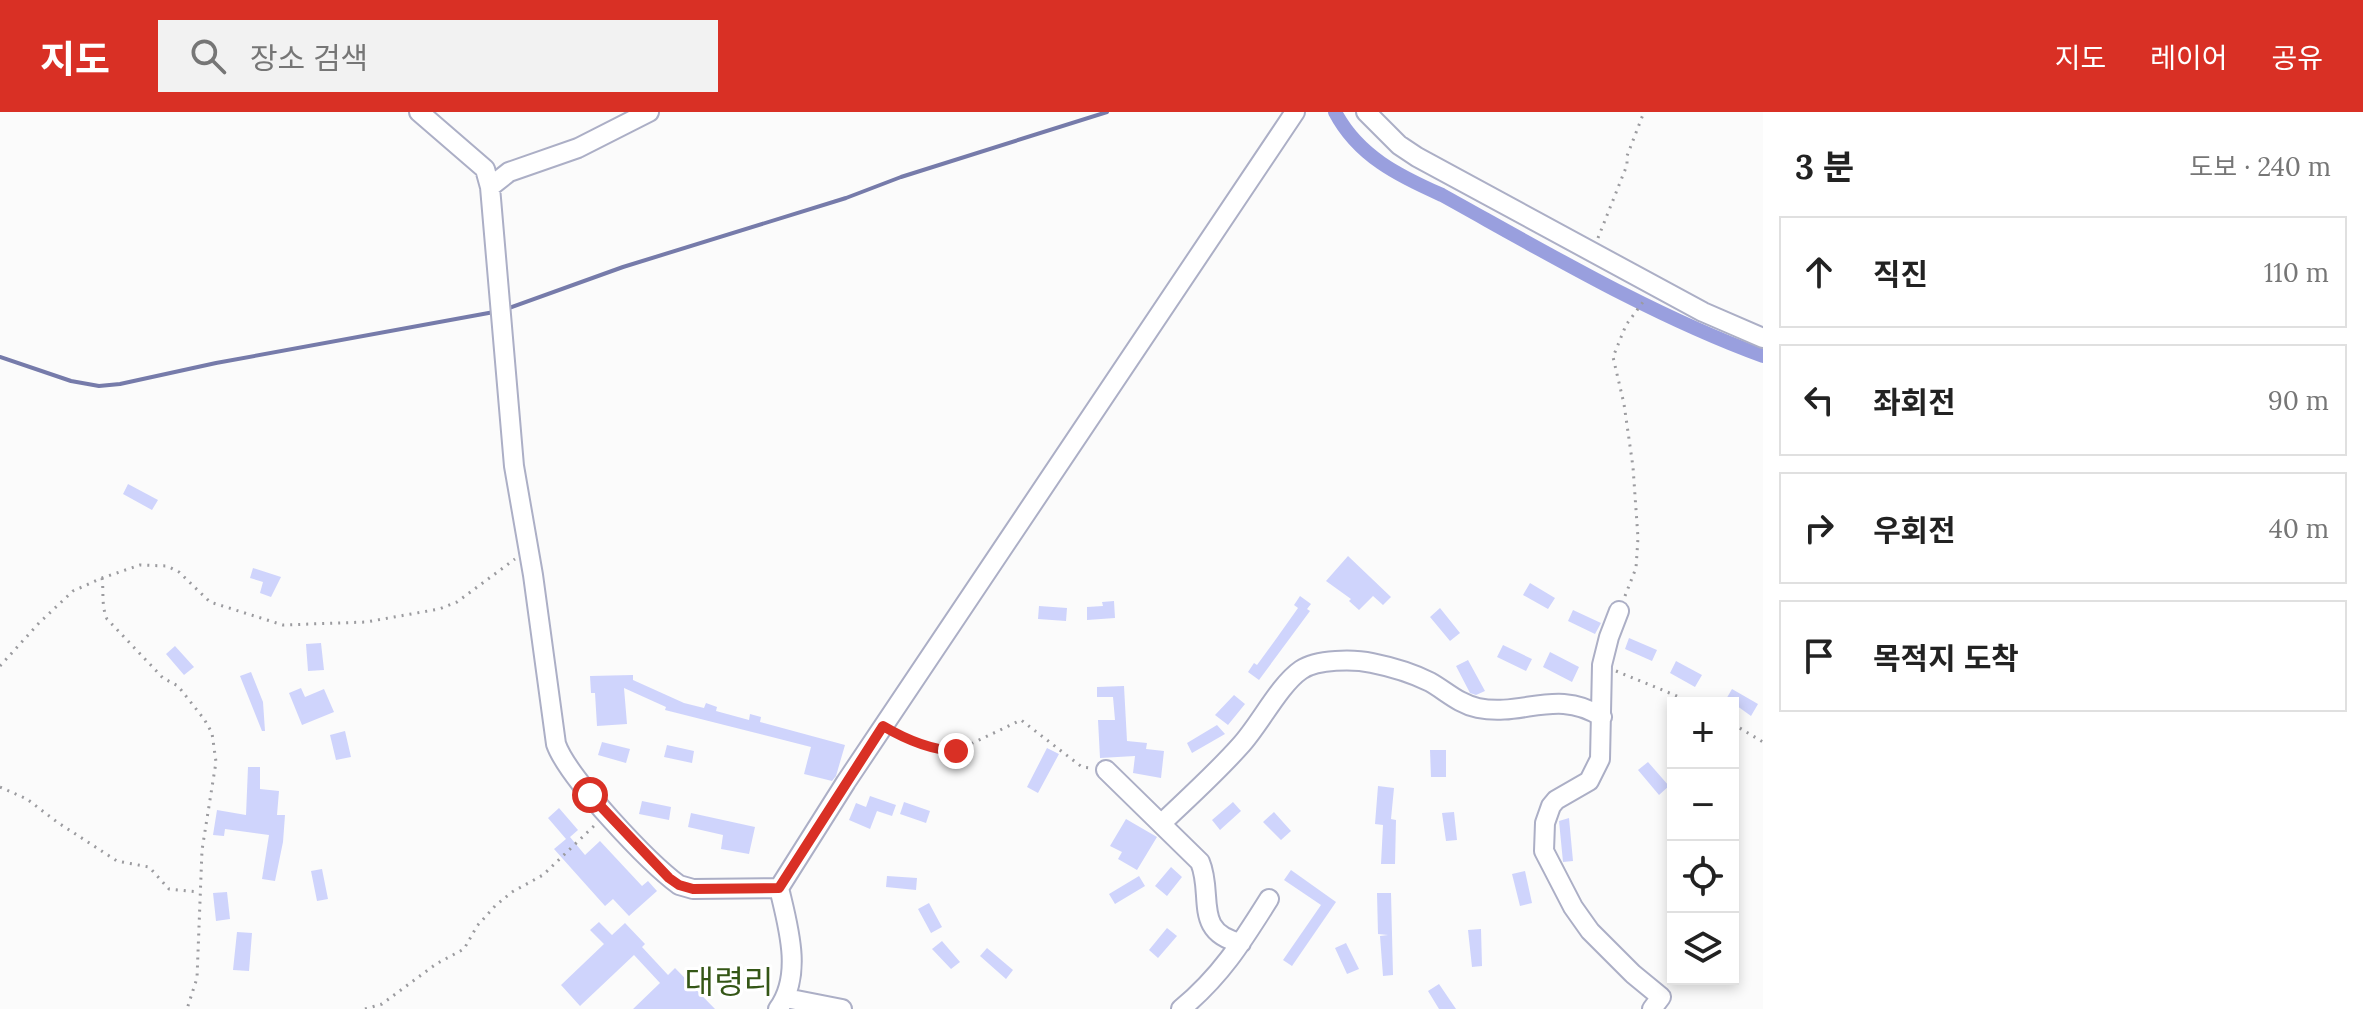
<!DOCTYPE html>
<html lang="ko">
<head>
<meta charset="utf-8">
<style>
	body { margin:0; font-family:Lora,"Noto Sans KR",serif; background:#f2f2f2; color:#222 }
	.controls { position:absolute; right:24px; bottom:24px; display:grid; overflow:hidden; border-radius:0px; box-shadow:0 4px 12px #0003 }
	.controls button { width:72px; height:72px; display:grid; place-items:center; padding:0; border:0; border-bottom:2px solid #e0e0e0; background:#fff; color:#222; font:40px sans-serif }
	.stop { position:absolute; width:24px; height:24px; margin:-18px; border:6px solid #d93025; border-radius:50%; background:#fff }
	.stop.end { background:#d93025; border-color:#fff; box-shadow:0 2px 8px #0008 }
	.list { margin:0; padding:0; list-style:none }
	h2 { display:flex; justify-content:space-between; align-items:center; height:104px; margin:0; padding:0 32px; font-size:34px }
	h2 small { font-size:26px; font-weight:400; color:#767676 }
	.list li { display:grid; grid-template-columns:52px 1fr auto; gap:24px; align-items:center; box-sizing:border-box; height:112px; margin:0 16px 16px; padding:0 16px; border:2px solid #e0e0e0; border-radius:0px }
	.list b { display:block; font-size:30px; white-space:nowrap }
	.list em { font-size:26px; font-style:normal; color:#767676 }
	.icon { flex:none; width:44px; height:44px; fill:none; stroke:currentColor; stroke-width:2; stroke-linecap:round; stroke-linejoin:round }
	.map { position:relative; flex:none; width:1763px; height:897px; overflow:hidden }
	header { display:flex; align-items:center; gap:48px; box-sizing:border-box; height:112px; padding:0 40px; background:#d93025; color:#fff }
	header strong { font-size:38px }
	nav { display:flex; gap:44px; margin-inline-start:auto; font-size:28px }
	.search { width:560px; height:72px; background:#f2f2f2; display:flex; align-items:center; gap:20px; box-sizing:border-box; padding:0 28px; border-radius:0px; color:#767676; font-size:30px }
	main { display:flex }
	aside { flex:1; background:#fff }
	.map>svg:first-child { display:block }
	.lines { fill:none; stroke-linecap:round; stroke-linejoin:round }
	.stream { stroke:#767baa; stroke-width:4 }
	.canal { stroke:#999fde; stroke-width:14 }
	.building { fill:#cfd4fc }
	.minor-casing { stroke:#acafc6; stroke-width:22 }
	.path { stroke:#9b9b9f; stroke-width:3; stroke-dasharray:2 6; stroke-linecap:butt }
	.minor { stroke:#fff; stroke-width:18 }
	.route { stroke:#d93025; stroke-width:10 }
	.labels { text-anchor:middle; stroke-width:6; stroke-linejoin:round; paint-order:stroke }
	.quarter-label { font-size:32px; fill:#345616; stroke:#fff }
</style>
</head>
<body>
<header>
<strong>지도</strong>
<div class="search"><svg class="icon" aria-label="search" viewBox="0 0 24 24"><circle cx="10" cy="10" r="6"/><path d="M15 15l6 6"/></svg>장소 검색</div>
<nav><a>지도</a><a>레이어</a><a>공유</a></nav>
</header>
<main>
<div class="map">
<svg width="1763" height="897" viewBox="0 0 1763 897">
	<rect width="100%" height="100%" fill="#fbfbfb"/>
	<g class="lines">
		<path class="stream" d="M506,197L623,155L846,86L901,65L1107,0
			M0,245L71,269L99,274L120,272L216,251L494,200"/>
		<path class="canal" d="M1335,0C1358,44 1399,64 1442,83C1545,140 1653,204 1763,244"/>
	</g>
	<path class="building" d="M128,372L158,388L152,398L123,382Z
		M1348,444L1391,485L1383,493L1373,484L1359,498L1349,489L1351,487L1326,469Z
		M253,456L281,465L271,485L260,481L263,470L250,466Z
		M1530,471L1555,486L1548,497L1523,483Z
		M1300,484L1311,492L1307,497L1310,499L1259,568L1248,560L1254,551L1257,553L1276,527L1298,496L1294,493Z
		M1114,489L1115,506L1087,508V495L1103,494L1102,490Z
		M1039,494L1067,496L1066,509L1038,507Z
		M1440,496L1460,521L1450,529L1430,505Z
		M1573,498L1601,511L1595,522L1568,509Z
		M1629,526L1657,538L1652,549L1625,537Z
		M321,531L324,558L308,559L306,532Z
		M1503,533L1532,547L1526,559L1497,545Z
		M175,534L194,555L184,563L166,542Z
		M1550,540L1579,555L1572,570L1543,555Z
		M1468,548L1485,579L1476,583L1470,581L1456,554Z
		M1676,549L1702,563L1695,575L1670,561Z
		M251,560L263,590L265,619H262L240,564Z
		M633,563V568L684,591L704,596L706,591L717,595L716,599L749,608L750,602L761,605L760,610L845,633L836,664L832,669L804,662L811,635L665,598L666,595L624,576L627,612L597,614L595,581H591L590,564Z
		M1124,574L1127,629L1147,631L1146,637L1164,639L1161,666L1133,661L1135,644L1100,646L1098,608H1115L1113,585H1097V575Z
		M301,576L305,585L324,577L334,600L302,613L289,581Z
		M1732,577L1758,592L1751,604L1733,591L1725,589Z
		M1234,583L1245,592L1228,613L1215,603Z
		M1217,613L1225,622L1192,641L1187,631Z
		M345,619L351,645L336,648L330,623Z
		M602,630L630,637L626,651L598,643Z
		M667,633L694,639L692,651L664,645Z
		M1047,636L1059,642L1038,681L1027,675Z
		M1430,638H1446V665H1431Z
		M1648,650L1669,674L1659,683L1638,658Z
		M248,655H260V677L279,679L277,703H285L283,730L275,769L262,767L269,723L225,717L224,724L213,723L217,698L246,703Z
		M1378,674L1394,676L1391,707L1396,708L1395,752H1381L1383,713L1375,712Z
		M870,684L896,693L892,704L877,699L870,717L849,708L856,691L866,695Z
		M642,689L671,695L669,708L639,702Z
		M904,690L930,699L926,711L900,702Z
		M1233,690L1241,699L1220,718L1212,708Z
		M559,696L578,718L570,725L585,743L600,729L642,774L648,769L657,779L629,804L613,787L605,794L554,737L566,727L548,706Z
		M1274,700L1291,719L1281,728L1263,710Z
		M1454,700L1457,728L1446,729L1442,701Z
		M691,701L755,715L749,742L721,737L723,723L688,715Z
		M1569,706L1573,749L1563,750L1559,709Z
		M1126,707L1157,725L1137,758L1118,747L1122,740L1110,734Z
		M1171,755L1182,765L1167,784L1155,774Z
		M322,757L328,787L317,789L311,759Z
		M1291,758L1336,790L1292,854L1283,848L1321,793L1284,768Z
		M1525,759L1532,791L1520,794L1512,762Z
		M887,764L917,766L916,778L886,775Z
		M1139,764L1145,774L1115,792L1109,782Z
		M227,780L230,807L216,809L213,781Z
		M1377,781H1391L1393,863L1383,864L1380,824L1388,823L1378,822Z
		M929,791L942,815L931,821L918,797Z
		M599,810L612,823L625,811L645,832L642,835L668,863L675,856L715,897H633L660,871L634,843L580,894L561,873L604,832L590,818Z
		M1167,816L1177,824L1158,846L1149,838Z
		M1481,817L1482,854L1472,855L1468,818Z
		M237,820L252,821L249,859L233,858Z
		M942,829L960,850L951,857L932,837Z
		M1346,831L1359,857L1347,862L1335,836Z
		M987,836L1013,858L1006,867L980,844Z
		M1439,872L1456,897H1439L1428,879Z"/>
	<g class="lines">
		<g class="minor-casing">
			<path id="minor" d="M419,0L485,57L490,75L514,354L533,463L556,632C568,666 649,751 679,773L693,777L779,776
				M1366,0L1399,33L1417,45L1703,200L1763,226
				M490,75L509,60L578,36L649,0
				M1619,499L1609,525L1602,553L1600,647L1589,669L1556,688L1551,694L1545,711L1544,739L1573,795L1590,819L1633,862L1661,885L1652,897
				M1106,658L1200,750C1214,783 1192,820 1241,831
				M1162,711C1188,686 1216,661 1240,634C1259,614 1279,573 1301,558C1317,547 1354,547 1372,551C1392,555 1412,561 1430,570C1446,579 1459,592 1478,596C1523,605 1557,576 1602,605
				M786,886L842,897
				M778,897C803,863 788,814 779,776L846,670L1295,0
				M1181,897C1221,864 1242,830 1269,787"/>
		</g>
		<path class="path" d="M1598,126L1627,53V44L1644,0
			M102,466C104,480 101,493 107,507L163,566L178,574L204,607L212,621L216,650L202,738L197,866L187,897
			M1625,484L1636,456L1638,426L1633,355L1624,292L1613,245L1626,213L1646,186
			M0,554L39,511L73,479L102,466L140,453L167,454L179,460L210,490L283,513L366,510L439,497L457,490L515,447
			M1616,559L1694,591
			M1733,612L1763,630
			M896,622L945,639H956L1021,608L1082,655L1090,656
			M0,675L27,687L57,710L117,749L149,755L169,777L198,780
			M365,897L382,892L436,852L464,837L477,814L495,794L512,780L543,763L596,712"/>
		<use href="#minor" class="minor"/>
	</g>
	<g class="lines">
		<path class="route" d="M590,683L669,766L679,773L693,777L779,776L883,614C905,627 931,638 956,639"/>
	</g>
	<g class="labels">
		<g class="quarter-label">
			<text x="729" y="881">대령리</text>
		</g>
	</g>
</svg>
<div class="controls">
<button>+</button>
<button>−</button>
<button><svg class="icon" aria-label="locate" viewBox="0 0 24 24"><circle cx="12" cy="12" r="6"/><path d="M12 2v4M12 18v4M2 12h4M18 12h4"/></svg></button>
<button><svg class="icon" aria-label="layers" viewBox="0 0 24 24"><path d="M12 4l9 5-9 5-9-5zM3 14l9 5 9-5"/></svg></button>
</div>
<div class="stop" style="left:590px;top:683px"></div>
<div class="stop end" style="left:956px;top:639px"></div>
</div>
<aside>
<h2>3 분<small>도보 · 240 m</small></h2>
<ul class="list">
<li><svg class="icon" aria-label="ahead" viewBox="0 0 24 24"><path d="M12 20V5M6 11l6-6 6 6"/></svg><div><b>직진</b></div><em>110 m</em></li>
<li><svg class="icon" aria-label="left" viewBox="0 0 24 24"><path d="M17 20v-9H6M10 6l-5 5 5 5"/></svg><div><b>좌회전</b></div><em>90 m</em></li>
<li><svg class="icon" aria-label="right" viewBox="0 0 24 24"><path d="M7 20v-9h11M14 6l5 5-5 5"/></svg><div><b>우회전</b></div><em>40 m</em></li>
<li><svg class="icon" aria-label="arrive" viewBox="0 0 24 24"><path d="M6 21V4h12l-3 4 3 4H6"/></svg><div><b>목적지 도착</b></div></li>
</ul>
</aside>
</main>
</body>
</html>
